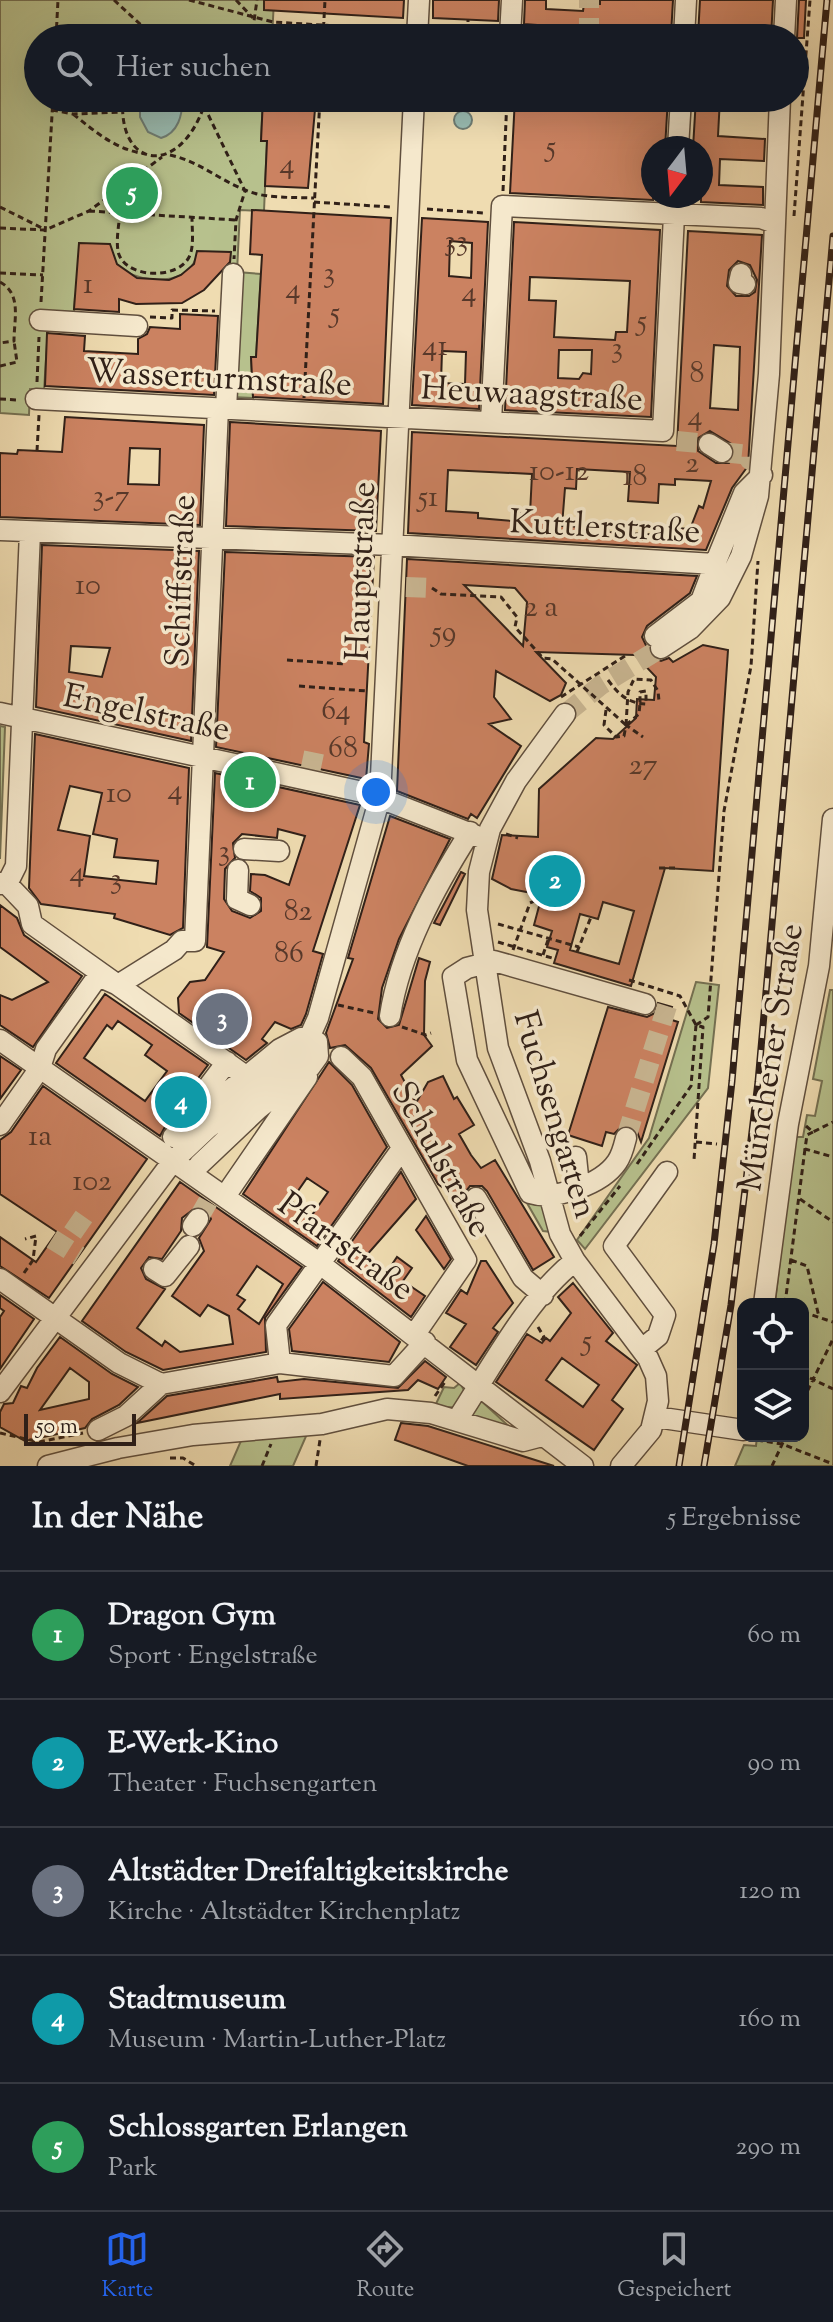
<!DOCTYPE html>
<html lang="de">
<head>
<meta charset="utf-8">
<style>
	body { margin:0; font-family:"Sorts Mill Goudy",serif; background:#242831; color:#f1f3f6 }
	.controls { position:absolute; right:24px; bottom:24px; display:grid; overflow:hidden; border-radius:16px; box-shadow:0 8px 32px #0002 }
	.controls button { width:72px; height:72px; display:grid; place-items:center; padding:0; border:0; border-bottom:2px solid #363941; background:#171b24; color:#f1f3f6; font:40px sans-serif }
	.compass { position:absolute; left:641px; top:136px; width:72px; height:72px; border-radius:50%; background:#171b24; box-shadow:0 8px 32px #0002; rotate:196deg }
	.scale { position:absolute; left:24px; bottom:20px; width:112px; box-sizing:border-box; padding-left:8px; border:4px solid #302018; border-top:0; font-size:22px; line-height:28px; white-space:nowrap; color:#302018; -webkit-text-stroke:6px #f5e8cc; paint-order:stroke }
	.you { position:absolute; left:376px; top:792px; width:28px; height:28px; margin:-20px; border:6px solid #fff; border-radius:50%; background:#1a73e8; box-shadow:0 0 0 12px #1a73e833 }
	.badge { display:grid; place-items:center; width:52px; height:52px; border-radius:50%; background:#2563eb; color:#fff; font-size:26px; font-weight:700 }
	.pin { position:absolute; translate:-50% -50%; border:4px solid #fff; box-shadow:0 2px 8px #0006 }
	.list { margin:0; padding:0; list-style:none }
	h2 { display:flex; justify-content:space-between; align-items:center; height:104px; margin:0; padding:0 32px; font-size:34px }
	h2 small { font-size:26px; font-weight:400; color:#9ea1a6 }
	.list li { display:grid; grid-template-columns:52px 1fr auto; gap:24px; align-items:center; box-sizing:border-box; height:128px; padding:0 32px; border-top:2px solid #363941 }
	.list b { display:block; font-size:30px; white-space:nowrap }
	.list p { margin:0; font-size:26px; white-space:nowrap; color:#9ea1a6 }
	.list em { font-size:26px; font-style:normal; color:#9ea1a6 }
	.icon { flex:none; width:44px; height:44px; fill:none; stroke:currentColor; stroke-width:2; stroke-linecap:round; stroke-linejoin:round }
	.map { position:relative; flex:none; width:833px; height:1466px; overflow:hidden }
	.search { position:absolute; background:#171b24; box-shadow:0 8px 32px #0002; left:24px; right:24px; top:24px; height:88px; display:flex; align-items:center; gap:20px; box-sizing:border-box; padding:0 28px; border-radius:44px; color:#9ea1a6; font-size:30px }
	.sheet { height:744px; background:#171b24 }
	nav { display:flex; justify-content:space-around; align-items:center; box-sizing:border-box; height:112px; border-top:2px solid #363941; background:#171b24; font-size:22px; color:#9ea1a6 }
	nav a { display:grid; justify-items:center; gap:4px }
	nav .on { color:#2563eb }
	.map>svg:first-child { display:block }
	.green { fill:#b7c18d; stroke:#747052; stroke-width:2 }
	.water { fill:#9abbb0; stroke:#707d73; stroke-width:2 }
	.building { fill:#cb8261; stroke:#302018; stroke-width:2; fill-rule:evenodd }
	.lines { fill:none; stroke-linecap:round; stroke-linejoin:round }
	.minor-tunnel { stroke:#c9b692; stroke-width:20; stroke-dasharray:20 10; stroke-linecap:butt }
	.minor-casing { stroke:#604f3e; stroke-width:23 }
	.path { stroke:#302018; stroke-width:3; stroke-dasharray:6 4; stroke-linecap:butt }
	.minor { stroke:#f5e8cc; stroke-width:20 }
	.rail-casing { stroke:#302018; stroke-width:7 }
	.rail { stroke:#f5e8cc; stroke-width:4; stroke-dasharray:12; stroke-linecap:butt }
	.path-bridge { stroke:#302018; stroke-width:3; stroke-dasharray:6 4; stroke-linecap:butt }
	.labels { text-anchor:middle; stroke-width:7; stroke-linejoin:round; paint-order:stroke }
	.number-label { font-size:30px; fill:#57382a }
	.street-label { font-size:34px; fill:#302018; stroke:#f5e8cc }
</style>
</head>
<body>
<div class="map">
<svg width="833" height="1466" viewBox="0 0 833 1466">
	<rect width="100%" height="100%" fill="#efdcb1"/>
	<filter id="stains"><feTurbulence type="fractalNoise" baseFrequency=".0025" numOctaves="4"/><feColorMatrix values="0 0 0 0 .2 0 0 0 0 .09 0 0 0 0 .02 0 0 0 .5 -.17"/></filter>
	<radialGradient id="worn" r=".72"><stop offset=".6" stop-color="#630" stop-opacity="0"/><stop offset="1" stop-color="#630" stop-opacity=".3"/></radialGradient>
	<path class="green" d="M0,0H274L272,38H38V98H263L261,140L267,141L264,211L240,210L237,272L261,274L256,357H251L253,398L231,397L230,252L196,258C186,285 148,283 126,272L75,297L73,329L48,328L44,390L30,389L29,415L0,413Z
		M0,726L5,727L0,859Z
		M696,982L719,985L708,1088L585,1249L577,1240L649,1138Z
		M830,990H833V1466H735L744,1445L756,1446L757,1436H803V1304H775L794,1137H803L807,1115L815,1116L822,1081L813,1079Z
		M527,1203L546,1206L553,1232L543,1231Z
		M460,1383L465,1392L454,1407L434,1408L444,1387L454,1388Z
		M478,1398L515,1432L472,1419L471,1405Z
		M244,1434H307L293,1466H230Z"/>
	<path class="water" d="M140,98H182C183,115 178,133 161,138L148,132L140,117Z
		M454 120a9 9 0 1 1 18 0a9 9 0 1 1-18 0Z"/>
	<path class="building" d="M264,0H404L403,18L264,10Z
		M433,0H499L498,21L433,18Z
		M525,0H546V9L583,11L584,4H600V0H673L671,35L524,24Z
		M700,0H773L771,38L698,36Z
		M799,0H806L804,38H797Z
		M263,98H316L308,188L265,186L267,141H261Z
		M515,98H668L665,148H653V200L510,193Z
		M696,98H720L718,136L765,139L764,161L720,159L719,185L763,187V205L701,202V148H693Z
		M252,210L391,218L383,404L253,397L251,357H256L262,255L250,254Z
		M422,218L488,222L479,409L412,405ZM450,241L472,243L471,278L449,276ZM442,351L466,352L465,384L441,383Z
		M514,222L660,230L651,417L505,410ZM530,277L630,281L627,332H616L615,340L554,337L556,301L529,300ZM559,350H592L591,374L583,373L579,379L558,378Z
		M688,231L762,235L748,466L732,488L706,550L408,533L412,432L677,446ZM738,261L750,265L757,280L755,292L749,296H736L727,286L729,270ZM714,345L740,347L738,410L710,408ZM710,431L733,445L735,453L729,463H716L698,451V438ZM577,469L630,472L628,501L658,503L659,484L675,485V479L711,481L703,508L699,506L690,529L663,527V535L609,532V528L562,526L565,488L576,489ZM448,470L532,474L530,514L513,512L512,521L478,518V513L446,511Z
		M79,243L110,244L117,264L137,278L169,280L181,275L194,264L197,251L231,252L230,262L204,290L182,303L136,304L119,299V312L74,309Z
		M180,314L218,316L214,395L45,386L47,333L85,336L84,351L138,354V339L147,334L150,327L180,329Z
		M65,417L204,425L200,525L0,517V453L17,454L18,450L62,452ZM130,448L160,449L159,485L128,484Z
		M230,422L381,431L376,531L226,526Z
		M42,545L199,551L191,741L36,707ZM71,646L110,648L102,677L69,672Z
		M225,552L374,557L364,742L369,744L366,779L216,747Z
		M407,559L697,576L690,593L647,626L642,637L651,656L661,661L669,658L673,662L703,645L728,650L713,871L665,868L631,986L554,963L558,950L547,947L552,931L534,925L542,895L511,889L492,879L502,835L538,837L539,789L596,738L613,739L636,718L637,699L654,700L656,677L635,655L536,652L566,683L561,695L550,701L496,671L494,697L511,719L489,724L521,746L477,818L471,814L468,819L397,791ZM464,585L515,588L527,602L523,646ZM603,902L634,911L619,964L570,950L580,914L598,919Z
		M35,734L189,768L183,928L170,935L114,918L115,914L41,904L29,888ZM70,786L102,793L93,834L117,839L114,857L158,861L156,884L84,876L90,836L58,830Z
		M215,773L360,805L313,951L323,954L306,1014L301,1025L291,1029L275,1022L262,1039L267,1043L246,1060L179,1013L178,998L190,982L205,980L224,952L207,947ZM278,829L305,836L289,885L265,875L251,874L250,891L261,898V911L250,918L232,911L224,899L225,869L235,858L233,843L242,834L277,838Z
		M390,816L450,839L399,939L382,988L378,1019L387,1028L399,1025L419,958L430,962L425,981L424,1035L432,1046L401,1075L416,1103L428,1082L443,1076L454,1099L457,1097L474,1125L459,1134L471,1155L481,1168L495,1160L554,1257L533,1270L487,1191L482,1186H470L457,1203L446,1184L442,1187L438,1184L371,1068L345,1045L330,1048L326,1033L353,959L348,958Z
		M461,872L465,874L440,925L434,923Z
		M0,905L17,918L24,935L82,976L33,1047L0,1025V995L12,1000L48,982L0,947Z
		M105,994L208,1065L173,1112L160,1136L56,1063ZM118,1021L152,1045L145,1055L167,1071L145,1101L84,1058L107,1025L112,1029Z
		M658,1003L672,1007L669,1019L678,1022L641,1142L636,1129L628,1125L622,1126L614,1134L606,1132L602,1146L568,1135L608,1007L647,1017L655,1013Z
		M0,1056L21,1070L0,1099Z
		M329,1062L352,1085L387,1147L317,1246L243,1194ZM307,1178L328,1192L312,1215L291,1201Z
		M43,1086L147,1159L49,1298L0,1266V1237L36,1262L57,1232L0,1194V1140L11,1132Z
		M401,1172L416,1199L365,1257L387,1272L397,1257L412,1268L403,1281L425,1296L411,1317L338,1261Z
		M180,1182L302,1267L265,1318L266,1352L163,1370L126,1352L82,1321ZM198,1206L206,1209L211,1219L199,1238L204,1251L172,1296L200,1316L208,1305L229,1316L233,1344L180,1352L165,1341L162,1346L137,1328L165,1289L146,1279L141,1268L149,1257L162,1259L181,1231L182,1218ZM257,1266L283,1284L259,1324L238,1309L245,1300L237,1295Z
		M426,1216L451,1259L444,1269L416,1230Z
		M481,1261H486L513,1303L493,1328L498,1332L476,1365L450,1347L466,1324L446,1313L461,1290L467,1294Z
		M323,1282L400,1342L389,1362L292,1351L289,1329Z
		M573,1283L613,1333L606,1341L637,1365L612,1400L623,1409L594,1450L496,1382L527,1334L542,1343L546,1338L550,1341L571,1313L558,1297ZM562,1358L599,1385L583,1407L546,1380Z
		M0,1295L34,1319L0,1369V1317L4,1311L0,1308Z
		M60,1337L112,1374L138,1387L119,1405L92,1419L85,1428L25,1441L0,1427V1412L4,1404L13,1403L21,1386L27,1388L37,1368ZM70,1368L89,1382V1399L40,1410Z
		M425,1361L446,1377L438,1389L418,1380L408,1390L280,1399V1394L137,1423L167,1396L277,1377L278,1382L304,1379L398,1388Z
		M401,1423L428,1426L554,1466H468L395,1440Z"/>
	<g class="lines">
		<path class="minor-tunnel" d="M589,38V0
			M677,441L709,444
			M722,452L750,455V460L763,461
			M406,587L432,588
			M565,714L601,685L661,648
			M310,772L315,748
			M626,1138L667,1006
			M70,1219L93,1235
			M198,1219L210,1198
			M52,1239L79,1256"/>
		<g class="minor-casing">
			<path id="minor" d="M512,0L510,36L555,38
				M417,38L419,0
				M684,38L686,0
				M784,38L786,0
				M678,148L681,98
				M741,274L739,283L745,284
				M40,320L137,326
				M36,399L663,431
				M226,409L233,274
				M491,422L502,206L761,218L772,222
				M663,431L675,196
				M709,444L722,452
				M0,530L392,545L715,564L744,493L762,475
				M655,636L701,601L715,564
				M661,648L690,629L720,598L741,556L758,496L769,374L780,98
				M0,713L367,793L487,840
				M565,714L516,781L490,829L479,872L477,910L498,1048L540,1161L560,1234L575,1261L648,1358L656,1376L658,1401L651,1430L621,1466
				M244,849L279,851
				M238,870L237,899L250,905
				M6,883L28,906L32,924L247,1077
				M0,884L9,880L16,866L30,532
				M390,1016C400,951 435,887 470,832
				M0,1040L319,1263L583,1466
				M341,1057L362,1077L466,1260L415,1334
				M183,1120L227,1062
				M0,1125L40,1068L46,1049L98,976L118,985L174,950L182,941H195L218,408
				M173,1137L280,1049L301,1038H309
				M626,1138C624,1146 622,1155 617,1162C602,1184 555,1201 530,1193L467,1060L453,977L467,968L494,961L645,1004
				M576,1157L579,1186
				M199,1165L258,1109L310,1067L318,1056L317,1042L309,1038
				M230,1189L307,1077
				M476,1198L523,1278L543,1295
				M193,1226L198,1219
				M154,1269L165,1276L189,1246
				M0,1279L119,1363L161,1384
				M764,1304L788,1124L819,966L833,819
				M642,1349L658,1336L665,1315L614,1246L667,1172
				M280,1363L276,1325L401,1150
				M0,1392L173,1161L208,1128L286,1069L309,1038L318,1018L380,797L414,98
				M656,1417L743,1430
				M457,1420C490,1370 528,1297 575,1261
				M98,1430L126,1416L161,1384L280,1363L394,1376L425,1342
				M48,1466L118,1448L193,1435L322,1424L387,1409L431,1413L523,1441L542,1436"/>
		</g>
		<path class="path" d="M114,0L155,38
			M189,0L273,22L401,30
			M236,0L253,18
			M432,31L493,35
			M468,32V19
			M56,38L58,0
			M228,38L250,30
			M246,38L253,28L257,0
			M323,38L325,0
			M123,98C117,169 179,178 204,106L201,98
			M204,106L245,191L236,220L234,259
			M204,106L263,108
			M204,106L209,98
			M52,110L73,114L122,112
			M73,114C97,133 115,149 145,154
			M170,155C198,161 218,179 245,190C266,199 292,197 314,198
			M503,191L507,98
			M314,202L391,207
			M0,207L42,228
			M427,209L483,213
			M89,211L236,220
			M120,213C119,224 116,239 118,251C123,279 180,281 190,255C194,245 192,229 192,218
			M794,216L810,0
			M0,228L45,230L89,211L162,157
			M0,273L43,275
			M0,282C22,294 14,319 14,341L0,343
			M41,302L53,98
			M150,317L172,318V310L215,311
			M0,366L17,362L14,341
			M37,382L39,337
			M304,398L320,98
			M0,399L18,400
			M37,451L39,415
			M432,588L441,594L501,597L517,617L515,627L543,658L552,659L626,725
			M287,660L345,664
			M608,680C619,695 628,703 646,704V691L640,692V703
			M299,686L367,691
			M561,697L628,654
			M606,710L604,725L616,737L624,736L626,725L643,737
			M506,834L518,838
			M659,868H675
			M498,924L579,947
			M498,942L552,958
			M513,950L530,903L537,900L541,891
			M577,952L591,917
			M543,955L548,940
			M629,980L680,996L696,1025L703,1027L694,1160
			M338,1005L374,1013
			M696,1025L708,1017L724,811L751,666L758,561
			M402,1027L426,1035L431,1033
			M806,1126L813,1132L833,1122
			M813,1132L807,1135L805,1149L833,1157
			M696,1142L717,1144
			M637,1164L691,1086L696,1025
			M800,1199L833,1222
			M580,1236L620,1186
			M791,1260L807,1266L819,1317
			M24,1273L33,1260L36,1236L25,1239
			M785,1304L805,1149
			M803,1312L833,1322
			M538,1327L544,1337L540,1342
			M810,1378L833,1389
			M435,1396L445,1382
			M803,1400L833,1339
			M0,1433L39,1442L83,1433
			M757,1440L782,1444L833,1464
			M170,1458H183L196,1466
			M262,1466L271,1444
			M316,1466L320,1440
			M772,1466L786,1436"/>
		<use href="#minor" class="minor"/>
		<g class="rail-casing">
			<path id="rail" d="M679,1466L714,1244L732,1081L827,0
				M704,1466L731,1305L758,1082L833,236"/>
		</g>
		<use href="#rail" class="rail"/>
		<path class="path-bridge" d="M626,725L628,692L634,679L651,680L658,691L659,701
			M626,725L639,714L640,703"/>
	</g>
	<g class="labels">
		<g class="number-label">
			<text x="551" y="156">5</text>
			<text x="287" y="173">4</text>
			<text x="456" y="250">33</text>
			<text x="329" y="282">3</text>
			<text x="88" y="293">1</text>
			<text x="293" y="298">4</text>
			<text x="469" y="301">4</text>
			<text x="335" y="322">5</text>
			<text x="642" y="330">5</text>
			<text x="435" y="355">41</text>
			<text x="617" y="357">3</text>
			<text x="697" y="382">8</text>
			<text x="695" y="425">4</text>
			<text x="692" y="472">2</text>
			<text x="559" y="480">10-12</text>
			<text x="635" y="485">18</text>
			<text x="111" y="505">3-7</text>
			<text x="428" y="506">51</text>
			<text x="88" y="594">10</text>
			<text x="541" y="616">2 a</text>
			<text x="444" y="641">59</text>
			<text x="336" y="719">64</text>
			<text x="343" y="757">68</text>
			<text x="643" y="774">27</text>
			<text x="175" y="799">4</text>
			<text x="119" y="802">10</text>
			<text x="224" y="860">3</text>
			<text x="77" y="881">4</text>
			<text x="116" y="888">3</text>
			<text x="298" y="920">82</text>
			<text x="289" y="962">86</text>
			<text x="40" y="1145">1a</text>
			<text x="92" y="1190">102</text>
			<text x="587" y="1350">5</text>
		</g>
		<g class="street-label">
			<text transform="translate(219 376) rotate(3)" y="12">Wasserturmstraße</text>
			<text transform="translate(532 392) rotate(3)" y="12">Heuwaagstraße</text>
			<text transform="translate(605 525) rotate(3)" y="12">Kuttlerstraße</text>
			<text transform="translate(359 571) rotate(-88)" y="12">Hauptstraße</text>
			<text transform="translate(179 581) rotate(-88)" y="12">Schiffstraße</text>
			<text transform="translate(147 711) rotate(12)" y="12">Engelstraße</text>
			<text transform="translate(769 1057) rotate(-81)" y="12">Münchener Straße</text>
			<text transform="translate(557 1114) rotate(73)" y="12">Fuchsengarten</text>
			<text transform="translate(443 1158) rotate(61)" y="12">Schulstraße</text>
			<text transform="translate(347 1245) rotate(36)" y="12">Pfarrstraße</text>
		</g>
	</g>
	<rect width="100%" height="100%" filter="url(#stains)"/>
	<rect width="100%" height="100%" fill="url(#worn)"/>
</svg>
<div class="controls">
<button><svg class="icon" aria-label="locate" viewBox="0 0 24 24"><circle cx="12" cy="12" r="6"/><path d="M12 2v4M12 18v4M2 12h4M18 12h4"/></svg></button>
<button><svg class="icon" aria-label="layers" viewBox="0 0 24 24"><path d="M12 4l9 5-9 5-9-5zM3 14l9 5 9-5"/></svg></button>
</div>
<svg class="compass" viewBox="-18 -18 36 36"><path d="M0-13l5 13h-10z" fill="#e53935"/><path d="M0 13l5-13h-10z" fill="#9ea1a6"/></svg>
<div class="scale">50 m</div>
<div class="you"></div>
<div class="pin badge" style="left:250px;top:782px;background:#2e9e5b">1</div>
<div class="pin badge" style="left:555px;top:881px;background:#0f9aa8">2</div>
<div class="pin badge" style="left:222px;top:1019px;background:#6b7280">3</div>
<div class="pin badge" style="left:181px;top:1102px;background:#0f9aa8">4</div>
<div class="pin badge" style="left:132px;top:193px;background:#2e9e5b">5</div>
<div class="search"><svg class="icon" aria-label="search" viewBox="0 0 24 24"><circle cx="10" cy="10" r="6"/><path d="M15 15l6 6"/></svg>Hier suchen</div>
</div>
<section class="sheet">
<h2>In der Nähe<small>5 Ergebnisse</small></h2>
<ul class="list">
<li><span class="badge" style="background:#2e9e5b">1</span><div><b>Dragon Gym</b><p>Sport · Engelstraße</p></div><em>60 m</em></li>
<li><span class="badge" style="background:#0f9aa8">2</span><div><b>E-Werk-Kino</b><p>Theater · Fuchsengarten</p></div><em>90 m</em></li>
<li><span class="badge" style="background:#6b7280">3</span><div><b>Altstädter Dreifaltigkeitskirche</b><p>Kirche · Altstädter Kirchenplatz</p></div><em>120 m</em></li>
<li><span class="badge" style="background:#0f9aa8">4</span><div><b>Stadtmuseum</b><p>Museum · Martin-Luther-Platz</p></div><em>160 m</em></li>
<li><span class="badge" style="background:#2e9e5b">5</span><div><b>Schlossgarten Erlangen</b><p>Park</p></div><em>290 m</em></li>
</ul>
</section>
<nav>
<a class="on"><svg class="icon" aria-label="map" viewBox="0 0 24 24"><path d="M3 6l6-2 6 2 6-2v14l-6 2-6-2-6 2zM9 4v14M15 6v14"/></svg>Karte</a>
<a><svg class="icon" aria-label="directions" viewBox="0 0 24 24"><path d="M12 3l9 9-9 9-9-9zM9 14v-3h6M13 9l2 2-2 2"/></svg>Route</a>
<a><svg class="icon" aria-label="saved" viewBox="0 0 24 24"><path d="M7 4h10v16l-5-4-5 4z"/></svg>Gespeichert</a>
</nav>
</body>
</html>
